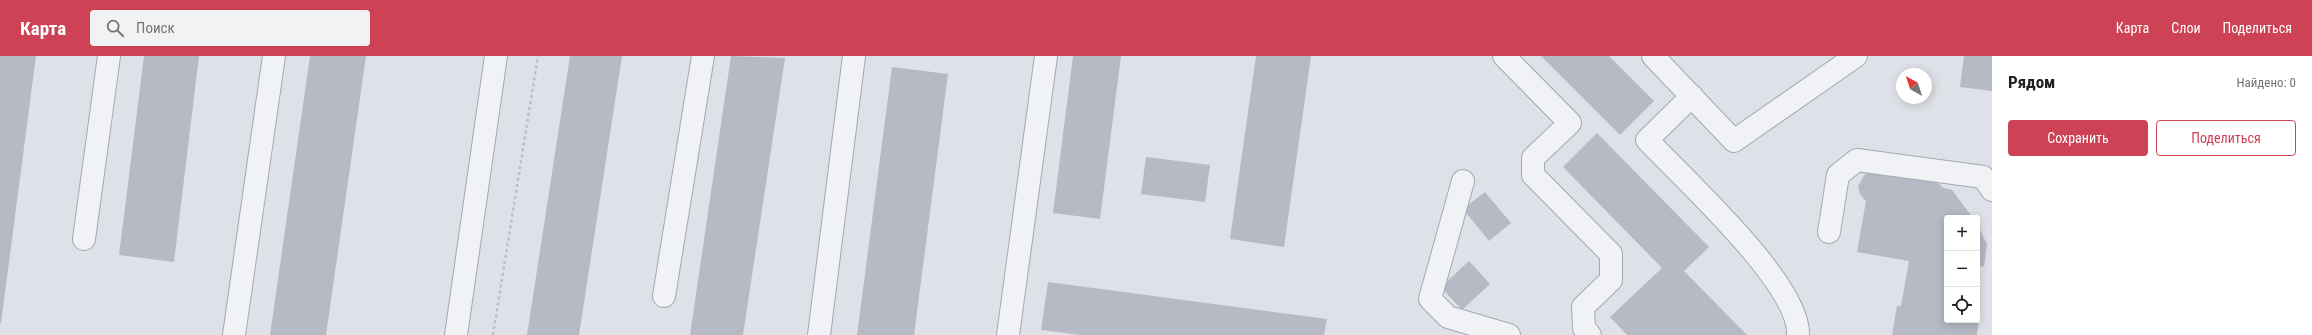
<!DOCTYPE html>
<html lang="ru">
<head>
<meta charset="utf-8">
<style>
	body { margin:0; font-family:"Roboto Condensed",sans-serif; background:#f2f2f2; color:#202124 }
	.controls { position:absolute; right:12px; bottom:12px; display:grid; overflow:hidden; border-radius:4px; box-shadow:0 2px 10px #0003 }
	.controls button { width:36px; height:36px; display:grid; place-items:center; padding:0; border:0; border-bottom:1px solid #e0e0e0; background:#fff; color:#202124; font:20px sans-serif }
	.compass { position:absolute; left:1896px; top:12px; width:36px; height:36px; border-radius:50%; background:#fff; box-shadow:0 2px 10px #0003; rotate:321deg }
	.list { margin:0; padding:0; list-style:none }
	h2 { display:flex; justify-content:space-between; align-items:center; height:52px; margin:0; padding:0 16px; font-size:17px }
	h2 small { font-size:13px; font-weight:400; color:#757577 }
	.actions { display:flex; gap:8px; padding:12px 16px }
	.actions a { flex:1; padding:9px 0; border:1px solid #cd4254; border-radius:4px; text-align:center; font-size:14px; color:#cd4254 }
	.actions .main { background:#cd4254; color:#fff }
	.icon { flex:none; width:22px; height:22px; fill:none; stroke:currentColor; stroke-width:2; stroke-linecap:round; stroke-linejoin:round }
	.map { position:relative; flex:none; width:1992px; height:279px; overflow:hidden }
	header { display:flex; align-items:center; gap:24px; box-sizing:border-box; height:56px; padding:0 20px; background:#cd4254; color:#fff }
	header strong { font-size:19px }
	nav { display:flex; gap:22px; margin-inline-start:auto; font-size:14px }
	.search { width:280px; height:36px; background:#f2f2f2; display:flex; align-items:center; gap:10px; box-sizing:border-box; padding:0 14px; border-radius:4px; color:#757577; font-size:15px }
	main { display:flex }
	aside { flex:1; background:#fff }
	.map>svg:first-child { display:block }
	.building { fill:#b5bac4 }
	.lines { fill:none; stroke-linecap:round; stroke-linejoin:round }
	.minor-casing { stroke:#a3a8b1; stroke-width:24 }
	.path { stroke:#bcbfc6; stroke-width:2.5; stroke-dasharray:3 3; stroke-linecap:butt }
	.minor { stroke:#f0f2f6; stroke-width:22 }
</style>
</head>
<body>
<header>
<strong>Карта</strong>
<div class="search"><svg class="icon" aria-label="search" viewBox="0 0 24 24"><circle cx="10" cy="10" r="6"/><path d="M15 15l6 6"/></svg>Поиск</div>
<nav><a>Карта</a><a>Слои</a><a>Поделиться</a></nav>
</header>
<main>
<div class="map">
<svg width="1992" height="279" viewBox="0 0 1992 279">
	<rect width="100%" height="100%" fill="#dee1e7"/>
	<path class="building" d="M0,0H36L1,267H0Z
		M144,0H199L174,206L119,199Z
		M310,0H366L326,279H270Z
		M570,0H622L579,279H527Z
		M731,0L785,2L743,279H690Z
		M1073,0H1121L1100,163L1053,157Z
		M1256,0H1311L1284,191L1230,183Z
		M1541,0H1609L1654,45L1620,79Z
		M1964,0H1992V35L1960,31Z
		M892,11L948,18L914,279H857Z
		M1597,77L1709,191L1684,215L1747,279H1627L1610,261L1662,212L1563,111Z
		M1146,101L1210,109L1205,146L1141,138Z
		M1871,114L1934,124L1944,132L1952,134L1973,162H1947V264L1979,263L1977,279H1892L1897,250H1901L1909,205L1857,196L1866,145L1860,138L1858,130L1865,118Z
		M1485,136L1511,167L1489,185L1463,153Z
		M1977,168L1987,188L1984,211L1977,209Z
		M1469,205L1490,228L1462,254L1441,231Z
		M1048,226L1327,263L1324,279H1080L1041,274Z"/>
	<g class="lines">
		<g class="minor-casing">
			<path id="minor" d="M1504,0L1570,67L1533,102V119L1611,198V224L1583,251L1584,272L1590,279
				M1653,0L1734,85L1856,0
				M1692,40L1647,84C1683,122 1801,229 1798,279
				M1463,125L1430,243L1448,261L1509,279
				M1829,176L1838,119L1857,104L1983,121L1992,134
				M84,183L109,0
				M664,240L703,0
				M234,279L274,0
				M456,279L496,0
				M819,279L854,0
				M1008,279L1046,0"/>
		</g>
		<path class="path" d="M493,279L538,0"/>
		<use href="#minor" class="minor"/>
	</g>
</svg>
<div class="controls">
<button>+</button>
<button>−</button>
<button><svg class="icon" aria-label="locate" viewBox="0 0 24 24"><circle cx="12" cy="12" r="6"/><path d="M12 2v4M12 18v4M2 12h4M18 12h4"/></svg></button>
</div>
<svg class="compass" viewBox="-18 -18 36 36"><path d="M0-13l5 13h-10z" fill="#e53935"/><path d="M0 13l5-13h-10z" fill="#757577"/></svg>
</div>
<aside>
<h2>Рядом<small>Найдено: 0</small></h2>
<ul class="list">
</ul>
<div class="actions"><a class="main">Сохранить</a><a>Поделиться</a></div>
</aside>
</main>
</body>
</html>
